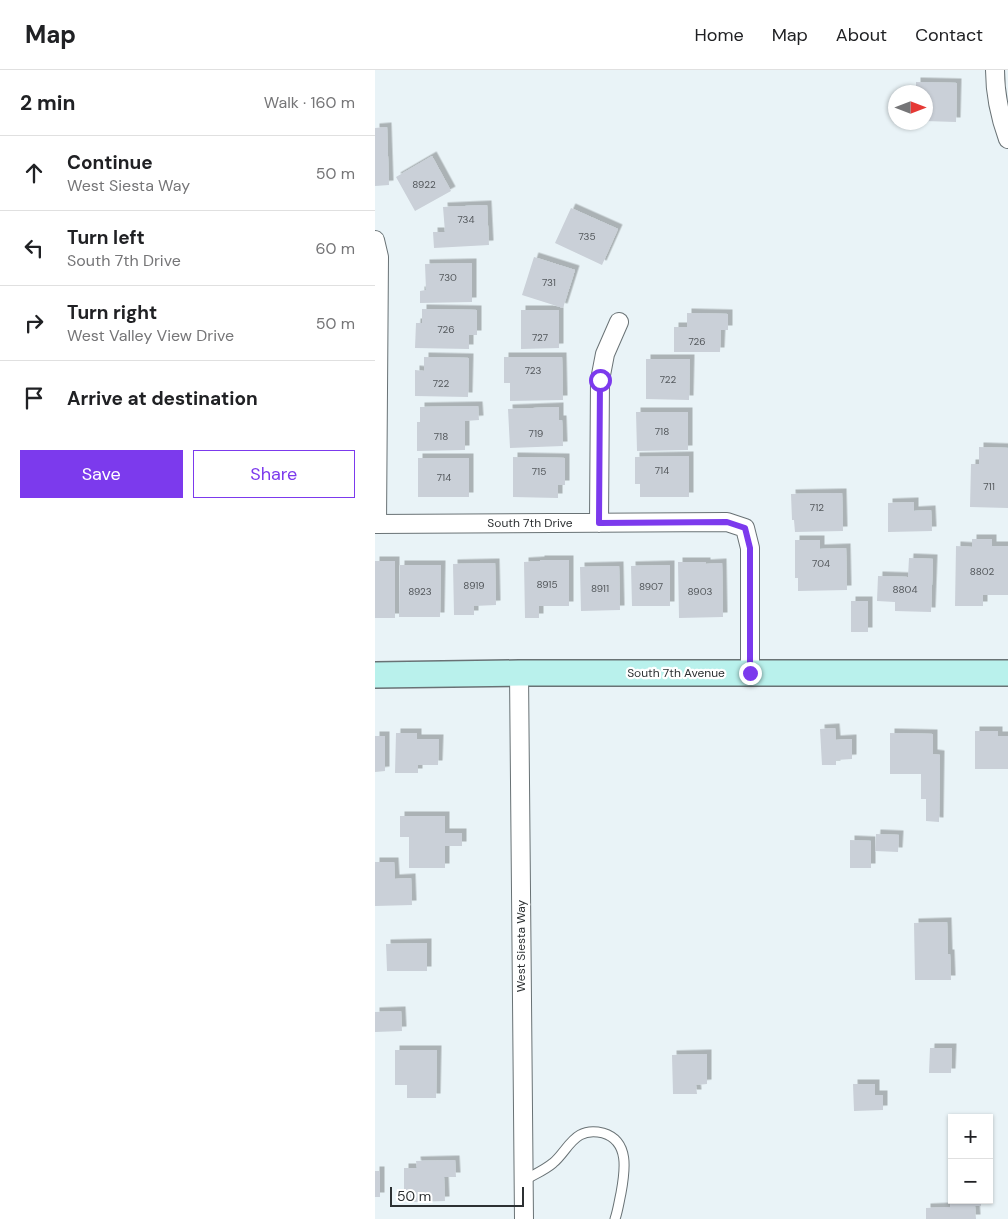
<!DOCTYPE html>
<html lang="en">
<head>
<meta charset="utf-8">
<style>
	body { margin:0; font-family:"DM Sans",sans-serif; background:#f2f2f2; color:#202124 }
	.controls { position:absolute; right:15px; bottom:15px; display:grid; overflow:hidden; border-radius:0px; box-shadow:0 1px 4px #0004 }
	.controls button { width:45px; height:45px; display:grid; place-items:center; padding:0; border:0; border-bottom:1px solid #e0e0e0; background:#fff; color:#202124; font:25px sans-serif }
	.compass { position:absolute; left:513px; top:15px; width:45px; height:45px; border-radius:50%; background:#fff; box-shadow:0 1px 4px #0004; rotate:90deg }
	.scale { position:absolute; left:15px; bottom:12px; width:134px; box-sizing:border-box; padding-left:5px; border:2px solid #2c3032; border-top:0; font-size:14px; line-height:18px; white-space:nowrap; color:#2c3032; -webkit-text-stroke:4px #fff; paint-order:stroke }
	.stop { position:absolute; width:15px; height:15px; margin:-11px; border:4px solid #7c3aed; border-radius:50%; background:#fff }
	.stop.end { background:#7c3aed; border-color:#fff; box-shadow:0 1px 5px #0008 }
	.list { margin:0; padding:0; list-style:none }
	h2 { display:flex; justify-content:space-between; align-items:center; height:65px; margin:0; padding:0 20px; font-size:21px }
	h2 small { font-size:16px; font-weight:400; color:#757577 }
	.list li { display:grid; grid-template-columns:32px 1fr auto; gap:15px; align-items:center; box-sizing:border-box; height:75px; padding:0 20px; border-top:1px solid #e0e0e0 }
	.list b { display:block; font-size:19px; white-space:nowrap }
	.list p { margin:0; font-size:16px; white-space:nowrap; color:#757577 }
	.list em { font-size:16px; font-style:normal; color:#757577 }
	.actions { display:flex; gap:10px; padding:15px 20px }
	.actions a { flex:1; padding:11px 0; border:1px solid #7c3aed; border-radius:0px; text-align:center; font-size:18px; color:#7c3aed }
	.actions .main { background:#7c3aed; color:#fff }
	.icon { flex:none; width:28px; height:28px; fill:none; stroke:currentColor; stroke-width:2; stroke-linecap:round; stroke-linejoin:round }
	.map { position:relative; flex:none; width:633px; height:1149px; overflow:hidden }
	header { display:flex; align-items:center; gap:30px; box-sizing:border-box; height:70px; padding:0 25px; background:#fff; border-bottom:1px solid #e0e0e0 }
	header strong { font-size:24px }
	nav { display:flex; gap:28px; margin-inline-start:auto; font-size:18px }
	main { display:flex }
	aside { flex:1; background:#fff }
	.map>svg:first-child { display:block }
	.building { fill:#cad0d8; filter:url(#shadow) }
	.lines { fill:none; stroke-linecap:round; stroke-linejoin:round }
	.lane-casing { stroke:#697275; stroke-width:11 }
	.street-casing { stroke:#697275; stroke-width:20 }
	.secondary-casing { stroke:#697275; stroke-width:28 }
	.lane { stroke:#fff; stroke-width:9 }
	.street { stroke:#fff; stroke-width:18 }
	.secondary { stroke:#b9f1ec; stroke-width:25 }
	.route { stroke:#7c3aed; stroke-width:6 }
	.labels { text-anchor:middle; stroke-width:4.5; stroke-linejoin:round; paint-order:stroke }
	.number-label { font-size:10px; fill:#54585c }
	.street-label { font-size:12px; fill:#2c3032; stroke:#fff }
</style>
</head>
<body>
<header>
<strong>Map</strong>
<nav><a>Home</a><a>Map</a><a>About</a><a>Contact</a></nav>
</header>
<main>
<aside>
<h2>2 min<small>Walk · 160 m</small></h2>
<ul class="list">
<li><svg class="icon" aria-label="ahead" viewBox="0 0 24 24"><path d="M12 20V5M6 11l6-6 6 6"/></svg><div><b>Continue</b><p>West Siesta Way</p></div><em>50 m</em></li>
<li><svg class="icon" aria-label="left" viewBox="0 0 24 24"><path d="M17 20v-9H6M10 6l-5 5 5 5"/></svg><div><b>Turn left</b><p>South 7th Drive</p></div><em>60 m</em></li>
<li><svg class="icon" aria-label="right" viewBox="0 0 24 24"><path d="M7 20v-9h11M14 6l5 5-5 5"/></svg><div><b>Turn right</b><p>West Valley View Drive</p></div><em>50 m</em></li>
<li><svg class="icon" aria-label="arrive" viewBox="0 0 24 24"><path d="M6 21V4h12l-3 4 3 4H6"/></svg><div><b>Arrive at destination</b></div></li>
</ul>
<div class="actions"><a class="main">Save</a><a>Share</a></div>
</aside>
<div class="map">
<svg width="633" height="1149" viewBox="0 0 633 1149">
	<defs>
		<filter id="shadow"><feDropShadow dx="4.5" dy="-4.5" stdDeviation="0" flood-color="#0004"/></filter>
	</defs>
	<rect width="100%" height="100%" fill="#e9f3f7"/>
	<path class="building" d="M541,12L582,13L581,52L550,51V22H541Z
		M12,57L14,115L0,116V58Z
		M57,86L76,121L40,141L21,107Z
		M112,135L114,175L59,178L58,162H70L68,137Z
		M196,138L243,159L227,195L180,173Z
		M159,187L200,200L188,238L147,225Z
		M97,193V232L45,233V221L51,220L50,194Z
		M47,239L102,240V265H94V279L40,278L41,253H47Z
		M146,240H184V278L146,279Z
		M312,243L353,244V260H346L345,282H299V257H312Z
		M49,287L94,288L93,327L40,326V300L49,301Z
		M129,287H187L188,330L135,331V313H129Z
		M271,289H315L314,330L271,329Z
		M103,336L104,350L90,351V380L42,381V352H45V337Z
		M184,337V350H187L188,376L135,378L133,339Z
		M261,342H313V380L262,381Z
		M604,377L633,378V438L595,437L596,394H604Z
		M314,386V427H265V414H260V387Z
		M138,387L190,388V415H183V428L138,427Z
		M43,388H94V427H43Z
		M467,423L468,461L420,462L419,450H417L416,424Z
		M539,432V441L556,440L557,461L513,462V433Z
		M597,469H617V476H633V525H608V536H580L581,476L597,477Z
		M420,470H445V479L471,478L472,520L423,521V508H420Z
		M534,488L558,489L556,542L520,541V532L502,531L503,506L533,507Z
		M165,490H194V536H164V548H150L149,492L165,491Z
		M0,491H20V548H0Z
		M303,492H331V494L347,493L348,547L304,548Z
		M120,493L121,535L99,536V545H79L78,494Z
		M25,495H66L65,547H24Z
		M295,495V536H257L256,496Z
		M244,496L245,540L206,541L205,497Z
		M476,531H493V562H476Z
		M460,658L461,670L477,669V689L461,690V695H447L445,659Z
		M600,661H623V666H633V699H600Z
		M21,663H42V669H64L63,695H43V703H20Z
		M515,663L558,664V684L565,685L564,752L551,751V729H546V704H515Z
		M0,666H10V701L0,702Z
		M25,746H70V763H87V776H70V798H34V767H25Z
		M501,764L524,765L523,782L500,781Z
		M475,770L496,771V798H475Z
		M0,792H19L20,809L36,808L37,835L0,836Z
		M572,852L573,884H575L576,910H540L539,853Z
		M52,873V901H12L11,874Z
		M26,941L27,961L0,962V942Z
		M555,978H577L576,1003H554Z
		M20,980H62L61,1028H32V1015H20Z
		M332,984V1014L321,1015L322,1024H298L297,985Z
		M478,1014H500V1025H508V1040L479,1041Z
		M80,1090L81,1107H69L70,1131L35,1132V1120H29V1098H42L41,1091Z
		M0,1101H5V1127H0Z
		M575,1113H577V1130H606V1136H600L601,1149H551V1138L575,1137Z"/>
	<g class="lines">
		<g class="lane-casing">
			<path id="lane" d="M148,1111C158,1105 170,1100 178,1093C188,1085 194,1071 205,1065C212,1061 220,1061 228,1063C255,1071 250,1101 246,1123C244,1132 243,1140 240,1149"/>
		</g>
		<g class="street-casing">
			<path id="street" d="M620,0C620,24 625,47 633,69
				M0,170L4,187L2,454
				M224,453L225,310L230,284L244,252
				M0,454L352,452L370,458L375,478V603
				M144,603L149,1149"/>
		</g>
		<g class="secondary-casing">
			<path id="secondary" d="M0,605L144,603H633"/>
		</g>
		<use href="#lane" class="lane"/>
		<use href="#street" class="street"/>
		<use href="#secondary" class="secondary"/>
	</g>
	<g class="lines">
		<path class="route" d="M225,310L224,453L352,452L370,458L375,478V603"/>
	</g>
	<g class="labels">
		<g class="number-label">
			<text x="49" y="118">8922</text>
			<text x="91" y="153">734</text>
			<text x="212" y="170">735</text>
			<text x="73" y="211">730</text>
			<text x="174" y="216">731</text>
			<text x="71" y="263">726</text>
			<text x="165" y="271">727</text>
			<text x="322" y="275">726</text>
			<text x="158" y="304">723</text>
			<text x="293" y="313">722</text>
			<text x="66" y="317">722</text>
			<text x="287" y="365">718</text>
			<text x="161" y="367">719</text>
			<text x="66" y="370">718</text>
			<text x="287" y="404">714</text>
			<text x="164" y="405">715</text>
			<text x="69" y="411">714</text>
			<text x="614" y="420">711</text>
			<text x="442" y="441">712</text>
			<text x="446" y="497">704</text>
			<text x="607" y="505">8802</text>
			<text x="172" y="518">8915</text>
			<text x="99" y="519">8919</text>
			<text x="276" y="520">8907</text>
			<text x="225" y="522">8911</text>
			<text x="530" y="523">8804</text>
			<text x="45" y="525">8923</text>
			<text x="325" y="525">8903</text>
		</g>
		<g class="street-label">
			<text x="155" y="457">South 7th Drive</text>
			<text x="301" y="607">South 7th Avenue</text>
			<text transform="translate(146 876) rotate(-90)" y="4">West Siesta Way</text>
		</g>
	</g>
</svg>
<div class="controls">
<button>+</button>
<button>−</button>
</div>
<svg class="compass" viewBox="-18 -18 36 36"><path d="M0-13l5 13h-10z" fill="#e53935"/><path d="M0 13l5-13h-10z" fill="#757577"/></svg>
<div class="scale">50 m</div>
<div class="stop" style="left:225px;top:310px"></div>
<div class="stop end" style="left:375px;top:603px"></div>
</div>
</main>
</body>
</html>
